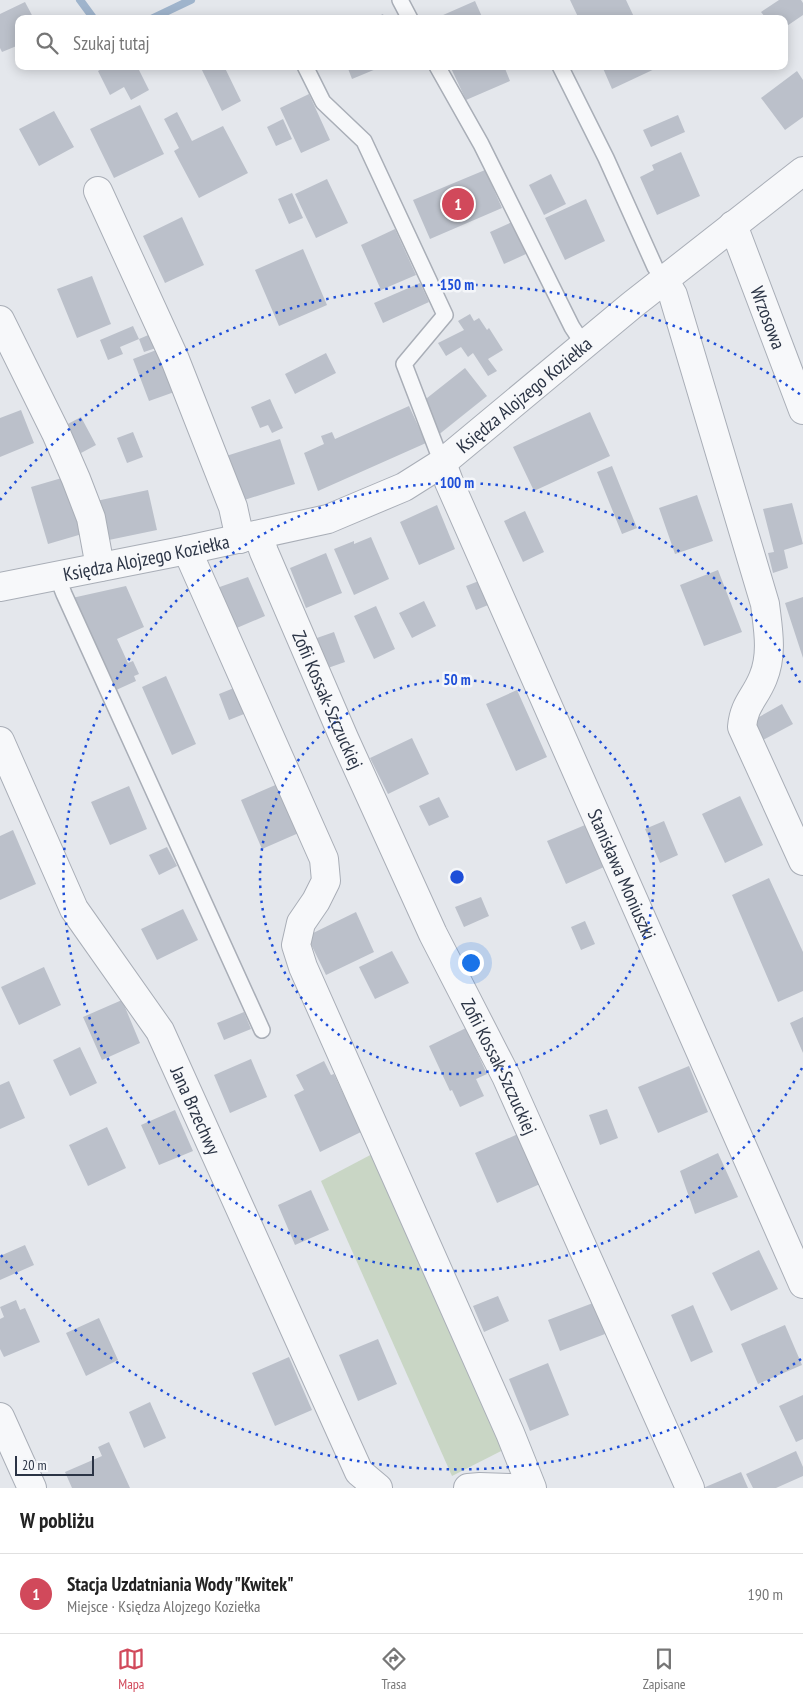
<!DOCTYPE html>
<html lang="pl">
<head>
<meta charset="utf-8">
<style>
	body { margin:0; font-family:"PT Sans Narrow",sans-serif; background:#f6f6f6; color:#222 }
	.scale { position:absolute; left:15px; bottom:12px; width:79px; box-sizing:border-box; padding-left:5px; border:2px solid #2b3445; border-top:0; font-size:14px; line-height:18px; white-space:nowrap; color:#2b3445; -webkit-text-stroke:4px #f4f6f9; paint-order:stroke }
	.you { position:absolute; left:470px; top:962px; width:18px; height:18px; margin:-12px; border:4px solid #fff; border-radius:50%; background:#1a73e8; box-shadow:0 0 0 8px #1a73e833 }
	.badge { display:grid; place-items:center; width:32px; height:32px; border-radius:50%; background:#d1495b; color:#fff; font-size:16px; font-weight:700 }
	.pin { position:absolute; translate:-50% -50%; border:2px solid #fff; box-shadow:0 1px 5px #0006 }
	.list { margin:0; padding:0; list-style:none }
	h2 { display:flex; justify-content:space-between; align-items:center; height:65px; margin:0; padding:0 20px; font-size:21px }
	h2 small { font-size:16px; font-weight:400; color:#767676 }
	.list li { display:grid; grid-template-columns:32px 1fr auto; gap:15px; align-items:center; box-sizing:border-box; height:80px; padding:0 20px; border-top:1px solid #e0e0e0 }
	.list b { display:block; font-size:19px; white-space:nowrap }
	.list p { margin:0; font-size:16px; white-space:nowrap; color:#767676 }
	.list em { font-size:16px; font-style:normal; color:#767676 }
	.icon { flex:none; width:28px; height:28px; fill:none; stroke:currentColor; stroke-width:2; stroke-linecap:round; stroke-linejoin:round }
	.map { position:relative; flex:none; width:803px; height:1488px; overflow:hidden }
	.search { position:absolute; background:#fff; box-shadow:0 2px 12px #0003; left:15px; right:15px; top:15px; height:55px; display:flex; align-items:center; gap:12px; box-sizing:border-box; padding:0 18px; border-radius:10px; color:#767676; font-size:19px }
	.sheet { height:145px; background:#fff }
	nav { display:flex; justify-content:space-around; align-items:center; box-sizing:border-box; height:70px; border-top:1px solid #e0e0e0; background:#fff; font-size:14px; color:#767676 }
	nav a { display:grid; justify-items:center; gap:2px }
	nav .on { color:#d1495b }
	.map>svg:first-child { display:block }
	.green { fill:#c9d6c5 }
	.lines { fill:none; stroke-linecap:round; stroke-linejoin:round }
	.stream { stroke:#9fb4cc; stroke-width:8 }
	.building { fill:#bbc0ca }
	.service-casing { stroke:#a9aeb7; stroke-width:18 }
	.minor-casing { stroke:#a9aeb7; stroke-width:30 }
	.tertiary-casing { stroke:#a9aeb7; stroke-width:30 }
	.service { stroke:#f7f8fa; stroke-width:15 }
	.minor { stroke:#f7f8fa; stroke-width:28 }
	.tertiary { stroke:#f7f8fa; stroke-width:28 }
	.ring { fill:none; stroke:#1d4ed8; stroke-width:2.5; stroke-dasharray:2.5 5 }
	.labels { text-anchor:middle; stroke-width:5; stroke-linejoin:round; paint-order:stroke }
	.street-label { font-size:19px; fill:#2b3445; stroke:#f4f6f9 }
	.centre { fill:#1d4ed8; stroke:#f4f6f9; stroke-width:2.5 }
	.ring-label { font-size:15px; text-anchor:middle; font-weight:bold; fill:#1d4ed8; stroke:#f4f6f9; stroke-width:5; stroke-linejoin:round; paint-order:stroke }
</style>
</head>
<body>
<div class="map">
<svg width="803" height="1488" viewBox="0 0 803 1488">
	<rect width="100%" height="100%" fill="#e4e7ec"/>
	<path class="green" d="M376,1152L509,1447L452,1476L321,1181Z"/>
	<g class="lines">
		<path class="stream" d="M80,0L94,19
			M151,19L191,0"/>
	</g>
	<path class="building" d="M570,0H626L635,19H579Z
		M779,0H801L803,3V15L784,28V19H763L765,17L761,12Z
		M475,1L483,19H434Z
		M25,2L34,19H19V45L2,52L0,48V14Z
		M383,14L385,19H372Z
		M107,66H137L149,90L131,100L124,87L110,95L98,71Z
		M200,66H224L241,101L222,111Z
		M347,66H375L376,69L352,79Z
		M450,66H504L510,81L466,100Z
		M602,66H661L612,89Z
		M797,71L803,80V117L785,130L761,98Z
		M309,94L330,140L301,153L280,108Z
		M140,105L164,154L114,178L90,129Z
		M54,111L74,147L39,166L19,129Z
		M177,112L192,141L223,126L248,173L199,198L174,151L179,148L164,119Z
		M678,115L685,132L651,147L643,130Z
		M283,119L292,139L276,146L267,127Z
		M681,152L700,196L657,215L640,177L654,170L652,165Z
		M485,170L502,208L430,239L413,200Z
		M551,174L566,204L544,215L529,185Z
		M327,179L348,223L316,238L295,194Z
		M292,193L303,218L289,224L278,199Z
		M586,199L605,241L565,260L545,218Z
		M182,217L204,265L165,283L143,236Z
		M512,222L526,254L504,264L490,232Z
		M395,229L416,275L381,290L361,245Z
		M303,249L327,305L279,326L255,270Z
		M92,276L111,324L77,338L57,289Z
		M420,283L429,302L383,323L374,303Z
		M470,314L474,321L479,318L487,330L489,328L503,350L488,359L497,371L488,376L473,353L468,357L461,347L446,356L438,343L464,330L458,321Z
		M133,326L139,339L120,347L123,354L108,360L100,340Z
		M153,333L159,347L144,352L139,339Z
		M164,347L180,390L149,401L133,359Z
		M326,353L336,373L295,394L285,374Z
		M465,368L487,396L437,436L422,402Z
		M270,399L283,428L272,433L268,425L260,428L251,407Z
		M409,406L426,443L318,491L304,453L324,444L321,436L332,432L335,439Z
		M21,410L34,443L0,457V418Z
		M590,412L610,456L534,491L513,447Z
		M81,417L96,445L81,453L66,425Z
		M133,432L143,457L127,463L117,438Z
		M280,439L295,484L238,502L223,457Z
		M612,466L637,528L622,534L597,472Z
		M72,475L89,532L48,544L31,487Z
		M148,490L157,530L104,541L96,501Z
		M697,495L713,541L675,554L659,508Z
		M792,503L803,544L784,550L788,568L773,573L768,553L774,552L763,509Z
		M437,505L455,549L419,565L400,522Z
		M525,511L544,552L523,562L504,521Z
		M371,537L389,579L354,595L334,549L354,541V544Z
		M326,553L342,593L306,608L290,568Z
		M718,570L742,632L704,646L680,585Z
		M248,577L265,616L232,630L214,589Z
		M484,579L493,603L476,610L466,586Z
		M126,586L144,627L117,639L128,663L133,661L139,674L134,676L136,681L114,691L72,598Z
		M803,597V658L785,603Z
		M424,601L436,626L412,638L399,613Z
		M376,606L395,649L374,659L354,616Z
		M334,632L345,662L325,669L314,639Z
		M166,676L196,744L172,755L142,687Z
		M239,686L249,712L229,720L219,694Z
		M517,690L547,757L516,771L486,704Z
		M782,704L793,724L763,740L752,721Z
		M412,738L429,774L388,794L370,758Z
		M280,783L301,832L262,849L241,800Z
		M129,786L147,829L110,845L91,802Z
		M740,796L763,845L725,863L702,814Z
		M439,797L449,817L429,826L419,806Z
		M664,821L678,855L660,863L645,829Z
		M585,825L604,867L566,884L547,841Z
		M13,830L36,884L0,900V836Z
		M167,847L177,866L159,875L149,855Z
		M769,878L803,952V991L778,1002L732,895Z
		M481,897L489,916L464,927L455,907Z
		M183,909L198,940L157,960L141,929Z
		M356,912L374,952L326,975L307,936Z
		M585,921L595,944L581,950L571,927Z
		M392,951L409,983L375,999L359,967Z
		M44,967L61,1005L19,1025L1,987Z
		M122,1000L140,1043L102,1060L83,1017Z
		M244,1012L251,1029L224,1040L217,1023Z
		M803,1017V1053L790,1023Z
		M466,1028L487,1074L476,1079L484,1096L460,1107L452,1090L450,1091L429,1046Z
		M80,1047L97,1083L70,1096L53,1060Z
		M251,1059L267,1097L230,1113L214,1075Z
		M324,1061L331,1075L334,1074L361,1132L320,1152L294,1095L304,1090L296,1075Z
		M689,1066L708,1112L658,1133L638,1087Z
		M9,1081L25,1118L0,1129V1085Z
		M607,1109L618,1138L600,1145L589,1115Z
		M175,1110L193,1151L159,1165L141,1125Z
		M107,1127L126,1168L88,1186L69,1145Z
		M518,1134L540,1184L497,1203L475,1153Z
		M718,1153L738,1197L695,1214L680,1171Z
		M311,1190L329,1230L295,1245L278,1205Z
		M25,1245L34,1265L0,1280V1256Z
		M759,1250L778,1289L731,1311L712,1273Z
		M498,1296L509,1321L484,1332L473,1306Z
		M16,1300L20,1310L25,1308L40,1342L4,1357L0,1349V1319L4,1317L0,1307Z
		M593,1303L605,1334L560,1351L548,1320Z
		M693,1305L713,1352L691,1362L671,1315Z
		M99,1318L118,1360L86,1376L66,1333Z
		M785,1325L802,1365L758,1384L741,1344Z
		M378,1339L397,1384L358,1401L339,1355Z
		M289,1357L312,1410L275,1426L252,1373Z
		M548,1363L569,1415L530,1431L509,1379Z
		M803,1395V1439L796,1442L779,1406Z
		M150,1402L166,1438L144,1448L129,1412Z
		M109,1442L130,1488H72L65,1472L102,1456L98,1447Z
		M796,1451L803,1467V1476L776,1488H753L746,1474Z
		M741,1472L748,1488H703Z"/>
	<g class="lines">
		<g class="service-casing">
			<path id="service" d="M400,0L410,19
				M305,66L323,102L364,141L445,315L404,364L442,463
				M437,66L481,144L572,327L584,345
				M560,66L606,158L655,267L664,280
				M57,576L64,594L262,1030"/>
		</g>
		<g class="minor-casing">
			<g id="minor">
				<path d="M98,191L174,357L233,507L240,539"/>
				<path id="s1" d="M733,225L803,410"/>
				<path d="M664,280L673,295L765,604C768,629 773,654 763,678C755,698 744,704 742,727L803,861"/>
				<path d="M0,320L56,433L76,479L91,518L100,567"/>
				<path id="s2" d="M442,463L449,482L803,1284"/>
				<path id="s3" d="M258,535L264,552L344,738L433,934L506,1076L690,1488"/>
				<path d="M187,550L324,859L326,881L316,901L301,923L296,945L303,967L510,1433L532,1488"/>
				<path id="s4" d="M0,741L74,909L160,1031L359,1472L378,1488"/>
				<path d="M0,1417L32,1488"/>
				<path d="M468,1488L480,1487L510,1488"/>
			</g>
		</g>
		<g class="tertiary-casing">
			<g id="tertiary">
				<path id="s5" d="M0,587L187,550L328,519L404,487L442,463L632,305L803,171"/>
			</g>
		</g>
		<use href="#service" class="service"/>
		<use href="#minor" class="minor"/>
		<use href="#tertiary" class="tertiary"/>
	</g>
	<g class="ring">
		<circle cx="457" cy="877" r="197"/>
		<path d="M802 1068A394 394 0 1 1 802 686"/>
		<path d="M801 1359A592 592 0 0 1 0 1254M0 500A592 592 0 0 1 801 395"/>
	</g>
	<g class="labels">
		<g class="street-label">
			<text dy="7" stroke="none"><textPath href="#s1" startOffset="99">Wrzosowa</textPath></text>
			<text dy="7" stroke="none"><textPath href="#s5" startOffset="569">Księdza Alojzego Koziełka</textPath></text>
			<text dy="7" stroke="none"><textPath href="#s5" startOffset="149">Księdza Alojzego Koziełka</textPath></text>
			<text dy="7" stroke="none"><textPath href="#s3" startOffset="179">Zofii Kossak-Szczuckiej</textPath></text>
			<text dy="7" stroke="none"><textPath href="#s2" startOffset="449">Stanisława Moniuszki</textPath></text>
			<text dy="7" stroke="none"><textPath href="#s3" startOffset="584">Zofii Kossak-Szczuckiej</textPath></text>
			<text dy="7" stroke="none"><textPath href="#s4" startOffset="420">Jana Brzechwy</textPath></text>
		</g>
	</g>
	<circle cx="457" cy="877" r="8" class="centre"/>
	<g class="ring-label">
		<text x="457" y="290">150 m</text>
		<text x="457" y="488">100 m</text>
		<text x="457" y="685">50 m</text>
	</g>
</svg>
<div class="scale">20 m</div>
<div class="you"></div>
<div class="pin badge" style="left:458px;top:204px">1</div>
<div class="search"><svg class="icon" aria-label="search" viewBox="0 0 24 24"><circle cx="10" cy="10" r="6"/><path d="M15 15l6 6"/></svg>Szukaj tutaj</div>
</div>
<section class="sheet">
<h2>W pobliżu<small></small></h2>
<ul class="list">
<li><span class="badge">1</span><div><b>Stacja Uzdatniania Wody &quot;Kwitek&quot;</b><p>Miejsce · Księdza Alojzego Koziełka</p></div><em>190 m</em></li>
</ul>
</section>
<nav>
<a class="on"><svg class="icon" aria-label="map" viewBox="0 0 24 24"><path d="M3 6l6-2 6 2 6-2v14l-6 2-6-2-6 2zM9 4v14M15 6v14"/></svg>Mapa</a>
<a><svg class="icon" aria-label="directions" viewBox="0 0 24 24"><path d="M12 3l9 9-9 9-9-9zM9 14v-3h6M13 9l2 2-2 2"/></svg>Trasa</a>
<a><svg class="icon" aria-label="saved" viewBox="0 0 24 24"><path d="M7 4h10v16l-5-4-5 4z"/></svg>Zapisane</a>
</nav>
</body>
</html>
